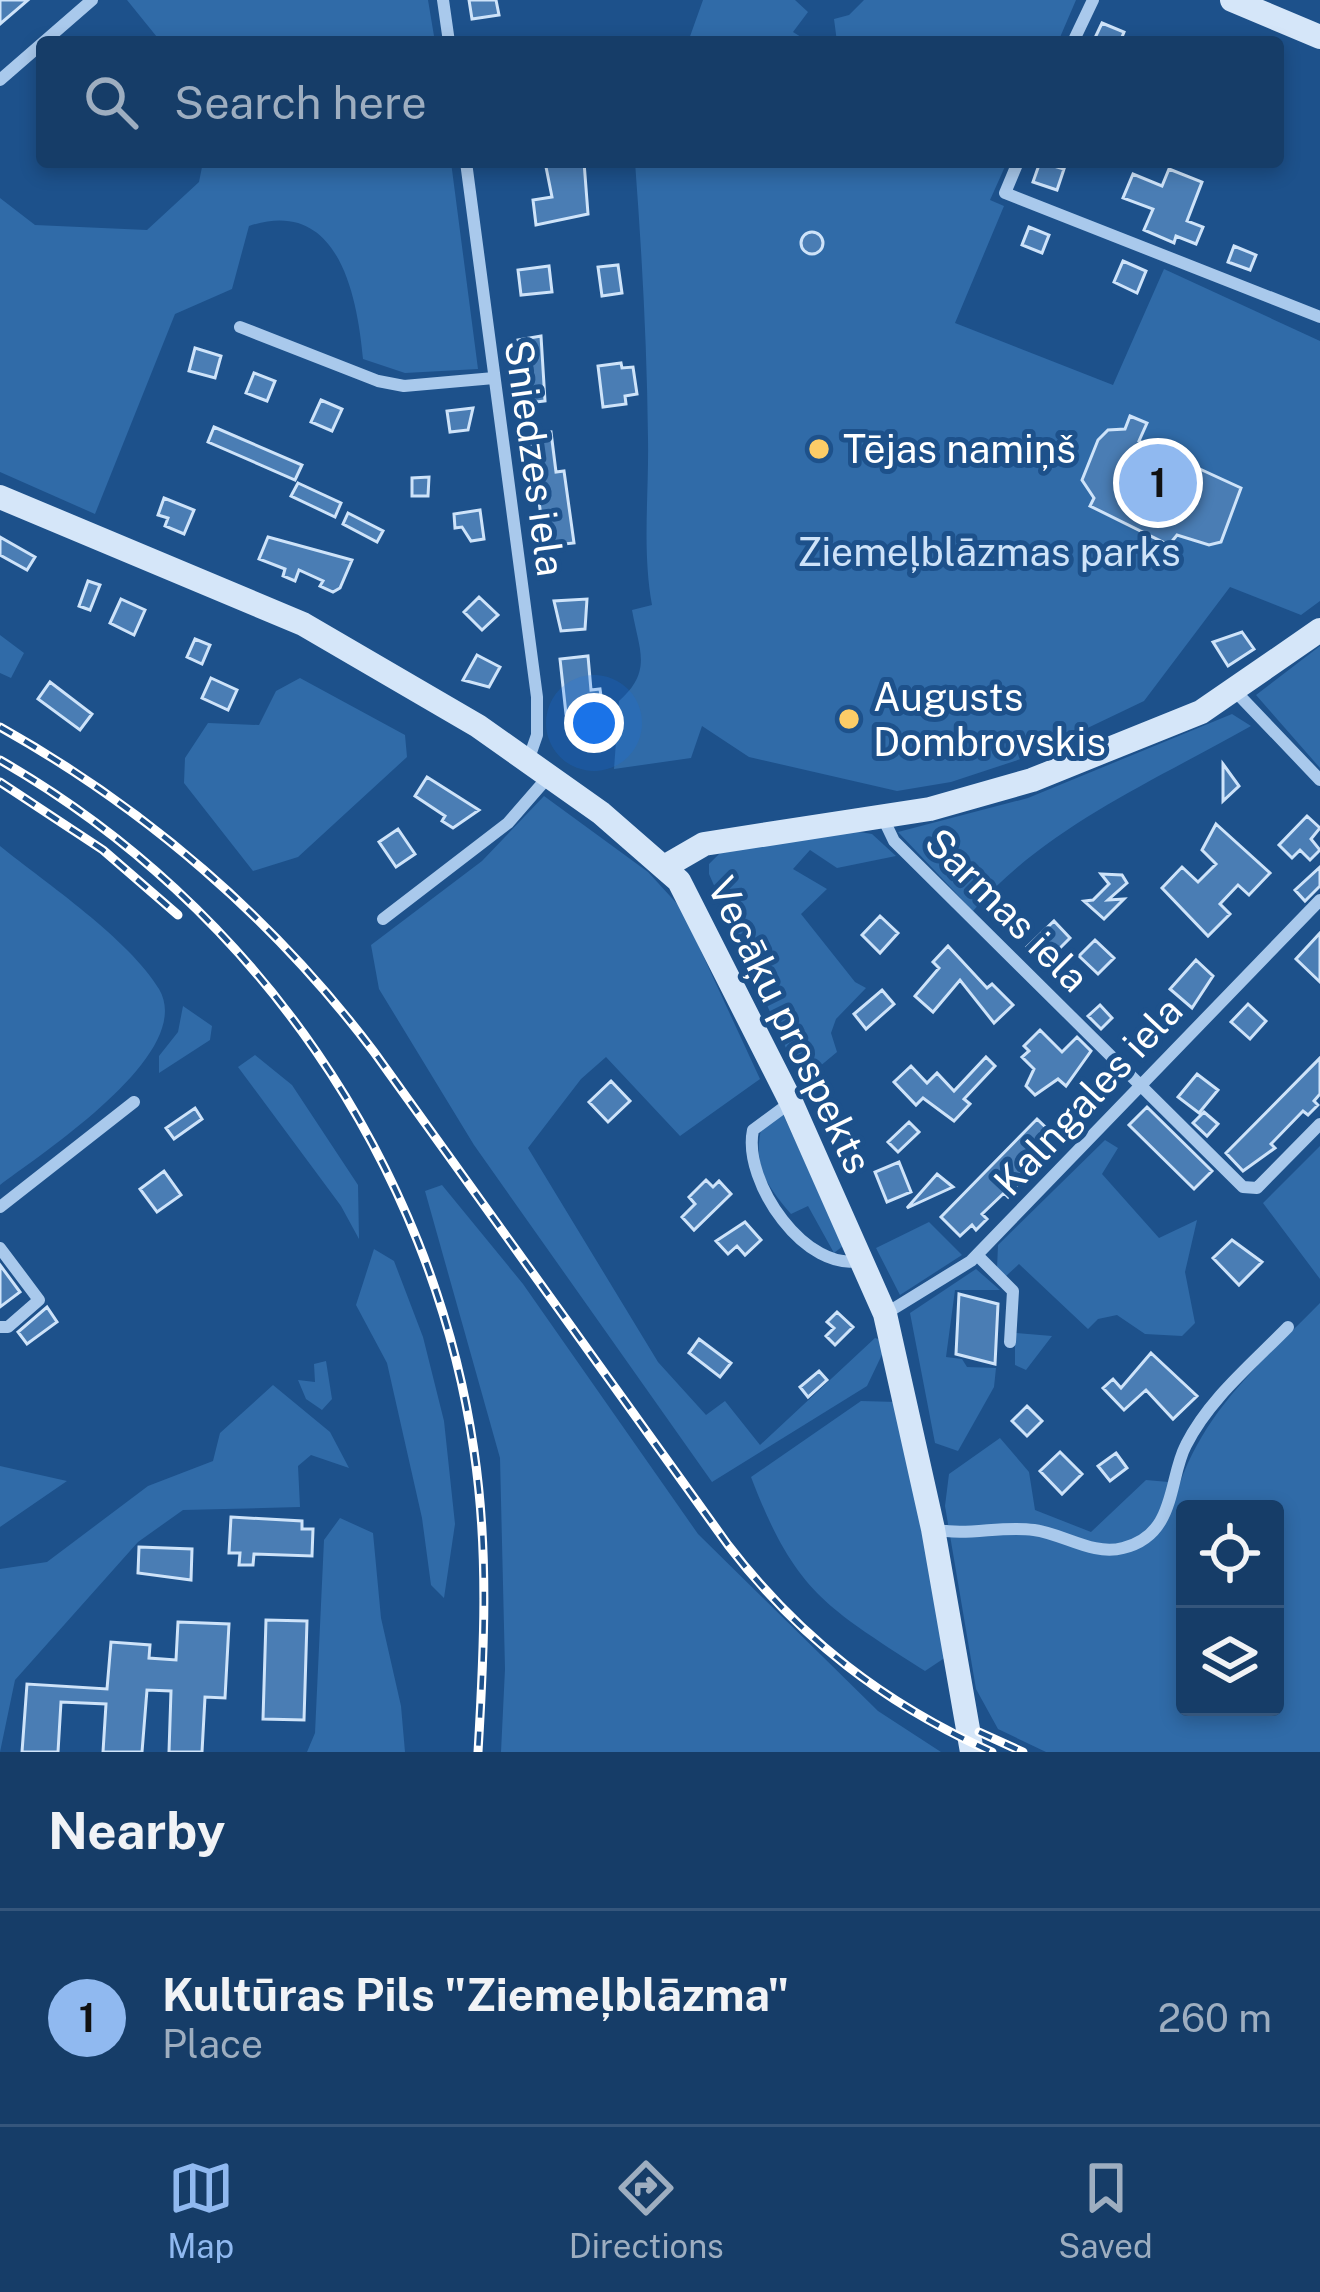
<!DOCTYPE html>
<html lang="en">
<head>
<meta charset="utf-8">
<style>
	body { margin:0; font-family:"Public Sans",sans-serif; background:#1f446e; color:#f1f3f6 }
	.controls { position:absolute; right:36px; bottom:36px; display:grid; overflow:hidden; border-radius:12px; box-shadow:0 6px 18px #0003 }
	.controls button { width:108px; height:108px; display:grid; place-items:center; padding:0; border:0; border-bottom:3px solid #35567c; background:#163d68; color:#f1f3f6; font:60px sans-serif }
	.you { position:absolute; left:594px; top:723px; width:42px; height:42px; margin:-30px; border:9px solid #fff; border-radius:50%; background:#1a73e8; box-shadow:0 0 0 18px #1a73e833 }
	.badge { display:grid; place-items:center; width:78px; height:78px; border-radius:50%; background:#90b9f0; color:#111; font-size:39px; font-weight:700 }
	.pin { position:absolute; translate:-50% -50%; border:6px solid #fff; box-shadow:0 3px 12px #0006 }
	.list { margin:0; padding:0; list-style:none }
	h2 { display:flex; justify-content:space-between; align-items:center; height:156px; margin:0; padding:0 48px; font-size:51px }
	h2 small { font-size:39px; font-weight:400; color:#9eaec0 }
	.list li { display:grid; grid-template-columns:78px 1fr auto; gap:36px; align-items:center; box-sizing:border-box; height:216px; padding:0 48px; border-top:3px solid #35567c }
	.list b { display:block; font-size:45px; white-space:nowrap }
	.list p { margin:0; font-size:39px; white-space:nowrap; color:#9eaec0 }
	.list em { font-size:39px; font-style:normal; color:#9eaec0 }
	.icon { flex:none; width:66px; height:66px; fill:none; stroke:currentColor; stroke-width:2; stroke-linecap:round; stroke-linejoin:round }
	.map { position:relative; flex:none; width:1320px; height:1752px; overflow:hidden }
	.search { position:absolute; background:#163d68; box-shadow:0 6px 18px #0003; left:36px; right:36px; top:36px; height:132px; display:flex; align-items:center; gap:30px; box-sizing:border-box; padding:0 42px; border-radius:12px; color:#9eaec0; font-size:45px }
	.sheet { height:372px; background:#163d68 }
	nav { display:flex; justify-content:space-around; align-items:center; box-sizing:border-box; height:168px; border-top:3px solid #35567c; background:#163d68; font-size:33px; color:#9eaec0 }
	nav a { display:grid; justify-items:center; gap:6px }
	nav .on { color:#90b9f0 }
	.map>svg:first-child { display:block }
	.green { fill:#306ba8; fill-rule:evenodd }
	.building { fill:#4a7db4; stroke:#cee3f9; stroke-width:3 }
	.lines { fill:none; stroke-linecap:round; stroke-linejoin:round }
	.street { stroke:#a9c9ec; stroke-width:12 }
	.secondary { stroke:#d5e6f9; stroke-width:24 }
	.rail-casing { stroke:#fff; stroke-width:9 }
	.rail { stroke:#1d518b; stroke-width:4.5; stroke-dasharray:14; stroke-linecap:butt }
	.poi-dot { fill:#fccc67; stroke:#1d518b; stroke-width:4.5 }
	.labels { text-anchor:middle; stroke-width:10; stroke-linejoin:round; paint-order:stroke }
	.poi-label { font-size:39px; fill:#fff; stroke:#1d518b; text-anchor:start }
	.street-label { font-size:39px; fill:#fff; stroke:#1d518b }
	.park-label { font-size:39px; fill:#cee3f9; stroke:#1d518b }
</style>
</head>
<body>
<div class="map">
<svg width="1320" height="1752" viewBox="0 0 1320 1752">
	<rect width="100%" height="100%" fill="#1d518b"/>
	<path class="green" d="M127,0H428L435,42H161Z
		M703,0H795L808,12L793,32L809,42H688Z
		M864,0H1076L1058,42H837L834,19L849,15Z
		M203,162H451L478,369L405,373L363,359C357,294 338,196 249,226L232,289L175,314L95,514L0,472V198L35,225L147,230L199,182Z
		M635,162H1007L990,200L1004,206L955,323L1113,385L1164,269L1320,341V601L1301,615L1230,587L1144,701L1027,757L951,782L897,791L749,757L702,726L691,758L614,769L619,701C653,671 639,650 632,610L652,605C642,550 649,495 648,439C647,346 642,255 635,162Z
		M0,635L24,653L11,678L0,673Z
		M1320,646V768L1256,695Z
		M300,678L405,735L407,757L298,857L253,871L184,783L185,758L208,723L259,725L276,691Z
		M1232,714L1251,726C1156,780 1045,827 973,911L898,832L1028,798Z
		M544,796L648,872L681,908L760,1079L680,1136L606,1057L581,1079L528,1148L658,1362L706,1415L725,1401L760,1445L875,1338L888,1342L867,1386L712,1482L474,1145L379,989L371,945L482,861Z
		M853,831L872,834L896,856L837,868L810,850L793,869L827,889L801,914L855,982L866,988L836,1019L831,1033L837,1052L801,1082L709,874V864L720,853Z
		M0,846C46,883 129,939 159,989C197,1053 42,1153 0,1185Z
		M183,1006L212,1026L210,1040L159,1073V1056L178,1032Z
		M255,1055L292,1085L358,1185L359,1239L341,1206L238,1067Z
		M783,1114L843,1246L834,1253L808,1206L791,1214C766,1184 752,1166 762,1125Z
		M1105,1140L1118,1148L1102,1174L1159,1238L1197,1220L1185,1272L1195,1323L1182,1336L1145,1334L1117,1315L1098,1319L1088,1329L1019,1264L1005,1277L997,1269L998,1245Z
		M1320,1146V1279L1263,1203Z
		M442,1185L523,1284L698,1534L878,1711L941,1752H501L505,1669L500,1458L425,1191Z
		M929,1222L962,1255L900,1295L876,1248Z
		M374,1249L394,1261L423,1337L444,1421L455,1524L444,1598L431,1585L422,1518L387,1363L356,1305Z
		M976,1269L1000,1290H955L946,1357L962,1359L967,1367L996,1368L994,1387L958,1451L935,1443L910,1313Z
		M1320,1303V1752H1046L998,1729L976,1689L945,1506L949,1474L1000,1438L1029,1472L1035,1510L1091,1532L1146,1480L1180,1483C1207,1407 1264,1360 1320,1303ZM1185,1509H1275V1707H1185Z
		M1015,1333L1052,1336L1026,1370L1015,1365Z
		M326,1361L332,1399L322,1410L306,1399L298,1380L315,1382L314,1364Z
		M273,1385L330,1432L349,1468L311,1455L298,1466L300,1507L183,1510L138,1542L15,1680L0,1752V1569L47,1562L148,1486L213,1461L220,1433Z
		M861,1401L897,1402L946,1657L925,1671C826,1607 795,1592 751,1477Z
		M0,1466L67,1481L0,1527Z
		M340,1518L373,1533L381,1618L401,1706L405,1752H307L315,1733L324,1540Z"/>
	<path class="building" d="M0,0H28L0,24Z
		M469,0H496L499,15L472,19Z
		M1102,23L1124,32L1120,42H1093Z
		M545,162H584L588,214L536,225L533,200L552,197Z
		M1040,162L1064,169L1057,190L1033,182Z
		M1169,169L1202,182L1187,221L1203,227L1196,244L1176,236L1174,243L1144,230L1153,209L1123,198L1133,174L1162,186Z
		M1029,227L1049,235L1042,253L1022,245Z
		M801 243a11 11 0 1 1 22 0a11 11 0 1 1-22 0Z
		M1234,246L1256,255L1250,270L1228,262Z
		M1123,261L1146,271L1137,293L1114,282Z
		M618,265L622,293L602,296L598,267Z
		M549,266L552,292L521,295L518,270Z
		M541,336L545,401L527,403L518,340Z
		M195,348L221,356L215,378L189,371Z
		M621,363L622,368L633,367L637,394L625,396L626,404L603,407L598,366Z
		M254,373L275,381L267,401L246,393Z
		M321,400L342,409L332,431L311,422Z
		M473,408L468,430L450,432L447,411Z
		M1130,416L1147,423L1139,441L1241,488L1221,542L1209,545L1177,535L1169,545L1090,506L1094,498L1082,480L1098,440L1108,430L1125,429Z
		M214,427L302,465L295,480L208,442Z
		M551,432L556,472L564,471L574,543L545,546L530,435Z
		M807 449a12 12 0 1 1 24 0a12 12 0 1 1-24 0Z
		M429,477L428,496H412V478Z
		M298,483L341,503L335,517L291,496Z
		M164,498L194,510L184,534L165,526L168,518L158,515Z
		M480,510L484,539L471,541L462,527L455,528L454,514Z
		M348,513L383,531L377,542L343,524Z
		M0,537L35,557L27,570L0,555Z
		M268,537L352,560L340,588L333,592L320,586L323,581L299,570L295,581L283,576L285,569L259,559Z
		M88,581L100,585L90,610L79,606Z
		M479,597L498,615L482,630L464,612Z
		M121,599L145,610L134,635L110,623Z
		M587,599L585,629L561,631L554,601Z
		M1242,632L1254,649L1228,666L1213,642Z
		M195,639L210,645L202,664L187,657Z
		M477,655L500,667L489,687L463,680Z
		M588,656L591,690L600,689L603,710L566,714L560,659Z
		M211,678L237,690L228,710L202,698Z
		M50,682L92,714L80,730L38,699Z
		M1223,764L1239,786L1223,801Z
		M427,777L479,810L453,828L442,821L445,816L415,796Z
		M1307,816L1320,828L1311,839L1320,850L1310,860L1300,850L1292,858L1279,845Z
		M1216,824L1270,873L1249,895L1238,885L1220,904L1230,914L1208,936L1162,888L1182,867L1198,882L1216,864L1202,850Z
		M398,829L415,854L396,867L379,842Z
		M1320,867V886L1305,901L1295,890Z
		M1101,874L1122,875L1127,883L1108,900L1124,899L1104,919L1084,901L1093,900L1109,884Z
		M880,916L898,933L880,953L862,935Z
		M1054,921L1070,938L1044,964L1027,947Z
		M1320,933V982L1296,959Z
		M1095,940L1114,958L1098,974L1079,956Z
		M948,946L987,988L992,984L1013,1005L994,1023L960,980L933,1012L915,996L939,968L933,962Z
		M1196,960L1213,976L1192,1008L1170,989Z
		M882,990L894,1004L866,1029L854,1014Z
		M1248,1004L1266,1021L1250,1039L1231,1022Z
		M1100,1005L1112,1018L1101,1029L1088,1016Z
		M1040,1030L1062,1052L1077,1037L1091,1051L1066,1086L1058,1079L1035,1095L1026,1086L1034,1069L1022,1057L1029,1051L1024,1046Z
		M986,1057L995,1066L964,1099L970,1104L954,1121L923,1098L916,1105L894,1082L911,1066L927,1083L937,1073L954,1091Z
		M1320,1058V1094L1314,1101L1318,1105L1308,1115L1303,1111L1271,1144L1275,1148L1243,1171L1226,1153Z
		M1197,1074L1218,1090L1199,1113L1178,1097Z
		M611,1081L630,1101L608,1122L589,1102Z
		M1147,1107L1212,1171L1194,1189L1129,1125Z
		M195,1108L202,1119L174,1139L166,1128Z
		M1204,1112L1218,1124L1207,1136L1193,1123Z
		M1037,1119L1057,1138L1046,1150L1051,1154L1040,1165L1036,1160L1008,1197L1004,1193L982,1214L987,1219L976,1230L972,1225L960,1236L941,1217Z
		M909,1122L919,1132L898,1152L888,1142Z
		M899,1162L911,1192L887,1202L875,1172Z
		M164,1171L181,1195L157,1212L140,1189Z
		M937,1174L953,1187L907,1208Z
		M706,1180L713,1187L719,1181L731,1194L694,1230L682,1217L695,1204L689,1197Z
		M745,1222L761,1240L745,1255L737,1246L728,1254L716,1241Z
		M1232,1240L1262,1262L1239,1285L1213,1258Z
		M0,1265L20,1292L0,1307Z
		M959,1294L998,1304L995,1364L956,1354Z
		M47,1307L57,1322L27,1344L18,1332Z
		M837,1312L853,1327L835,1345L826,1336L834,1328L827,1322Z
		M699,1339L731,1363L720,1377L689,1353Z
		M1151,1353L1197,1396L1173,1419L1146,1390L1124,1410L1103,1388L1113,1379L1121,1388Z
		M819,1371L827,1380L808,1397L800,1387Z
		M1027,1406L1042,1421L1027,1436L1012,1421Z
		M1060,1452L1082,1474L1062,1494L1040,1471Z
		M1116,1453L1127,1468L1110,1481L1098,1466Z
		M231,1517L302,1521V1529H313L312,1556L254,1554L253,1565H239L240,1553H229Z
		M139,1547L192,1549L191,1580L138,1573Z
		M266,1620L307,1621L304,1720L263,1719Z
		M178,1622L229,1624L225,1698L205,1697L202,1752H169L171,1691L147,1690L142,1752H103L106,1704L61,1702L58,1752H22L27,1684L107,1689L111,1642L150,1645L149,1658L176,1660Z"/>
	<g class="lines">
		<path class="street" d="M443,0L449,42
			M1073,42L1093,0
			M0,80L92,0
			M466,162L537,697V735L528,761
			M1018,162L1005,193L1320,317
			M240,327L378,381L404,386L494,378
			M1235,691L1320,780
			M883,818L894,841L1243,1187L1257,1188L1320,1124
			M383,919L508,823L548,777
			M791,1102L753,1130C742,1182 807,1275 862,1260
			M0,1207L134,1102
			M0,1248L39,1300L8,1327H0
			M977,1255L1013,1291L1010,1342
			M885,1314L971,1261L1320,900
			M934,1529C966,1537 1001,1525 1034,1530C1064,1534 1093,1556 1123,1548C1177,1535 1168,1479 1186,1445C1209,1399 1252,1364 1288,1327"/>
		<path class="secondary" d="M1232,0L1320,37
			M0,497L303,624L478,726L601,813L679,881L791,1102L885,1314L933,1529L972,1752
			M666,866L704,844L930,809L1032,780L1201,712L1320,630"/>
		<g class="rail-casing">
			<path id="rail" d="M0,727C145,808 274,919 374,1052L728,1545C800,1639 885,1704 992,1752
				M0,760C253,905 432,1162 474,1451C489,1551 484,1652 478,1752
				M0,782L103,850L178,915
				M979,1732L1023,1752"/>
		</g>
		<use href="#rail" class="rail"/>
	</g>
	<g class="poi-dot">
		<circle cx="819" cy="449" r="12"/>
		<circle cx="849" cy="719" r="12"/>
	</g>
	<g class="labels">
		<g class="poi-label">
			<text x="843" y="463">Tējas namiņš</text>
			<text x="873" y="711">Augusts<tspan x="873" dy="45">Dombrovskis</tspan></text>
		</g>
		<g class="street-label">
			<text transform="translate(535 458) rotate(82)" y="14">Sniedzes iela</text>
			<text transform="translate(1007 910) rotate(45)" y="14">Sarmas iela</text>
			<text transform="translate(790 1025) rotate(64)" y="14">Vecāķu prospekts</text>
			<text transform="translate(1088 1096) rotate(-47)" y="14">Kalngales iela</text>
		</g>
		<g class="park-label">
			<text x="989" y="566">Ziemeļblāzmas parks</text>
		</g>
	</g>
</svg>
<div class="controls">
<button><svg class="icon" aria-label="locate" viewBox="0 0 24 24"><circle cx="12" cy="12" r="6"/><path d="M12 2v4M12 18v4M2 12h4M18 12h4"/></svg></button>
<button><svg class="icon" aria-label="layers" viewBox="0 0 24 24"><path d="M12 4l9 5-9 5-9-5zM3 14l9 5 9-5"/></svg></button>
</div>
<div class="you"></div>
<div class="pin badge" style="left:1158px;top:483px">1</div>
<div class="search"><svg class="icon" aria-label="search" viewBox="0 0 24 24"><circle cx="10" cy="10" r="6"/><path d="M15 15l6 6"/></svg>Search here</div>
</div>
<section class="sheet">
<h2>Nearby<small></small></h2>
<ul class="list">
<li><span class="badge">1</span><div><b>Kultūras Pils &quot;Ziemeļblāzma&quot;</b><p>Place</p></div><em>260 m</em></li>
</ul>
</section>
<nav>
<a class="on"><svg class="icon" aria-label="map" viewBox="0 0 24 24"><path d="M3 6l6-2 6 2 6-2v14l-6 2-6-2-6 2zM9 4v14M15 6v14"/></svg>Map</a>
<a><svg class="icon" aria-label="directions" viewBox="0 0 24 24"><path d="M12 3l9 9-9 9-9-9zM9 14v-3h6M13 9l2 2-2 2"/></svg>Directions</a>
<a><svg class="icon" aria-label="saved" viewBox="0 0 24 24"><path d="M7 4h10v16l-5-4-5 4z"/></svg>Saved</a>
</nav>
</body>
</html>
